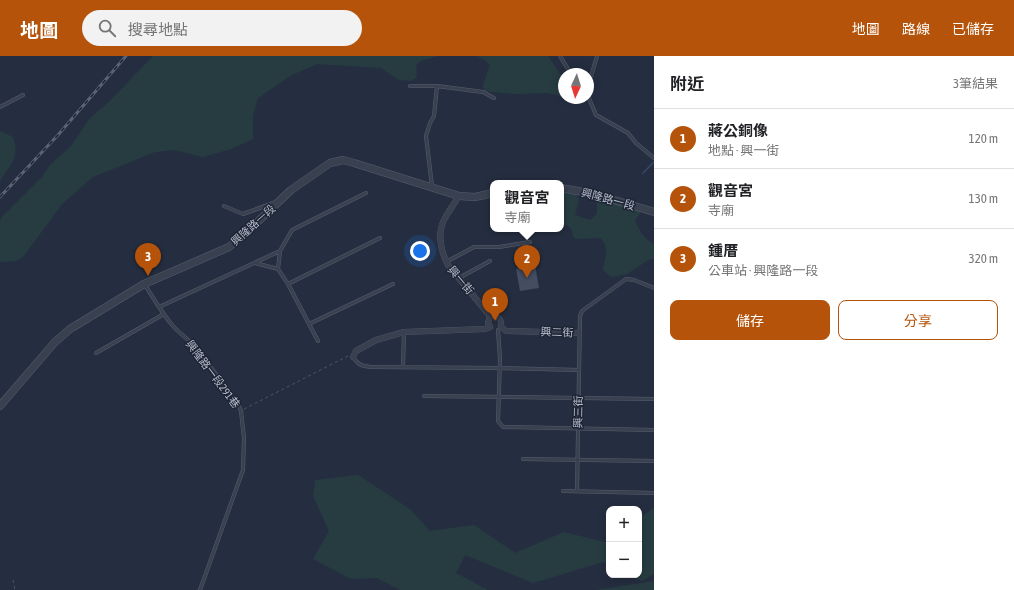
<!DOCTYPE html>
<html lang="zh-TW">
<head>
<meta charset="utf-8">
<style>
	body { margin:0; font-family:"Asap Condensed","Noto Sans TC",sans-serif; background:#f2f2f2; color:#202124 }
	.controls { position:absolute; right:12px; bottom:12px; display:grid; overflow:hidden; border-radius:8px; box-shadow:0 2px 10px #0003 }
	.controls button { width:36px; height:36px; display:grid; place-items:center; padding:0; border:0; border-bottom:1px solid #e0e0e0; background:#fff; color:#202124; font:20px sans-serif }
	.compass { position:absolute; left:558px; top:12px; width:36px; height:36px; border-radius:50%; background:#fff; box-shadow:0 2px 10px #0003; rotate:184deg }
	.you { position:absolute; left:420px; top:195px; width:14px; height:14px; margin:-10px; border:3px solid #fff; border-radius:50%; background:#1a73e8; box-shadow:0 0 0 6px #1a73e833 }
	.badge { display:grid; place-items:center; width:26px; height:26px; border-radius:50%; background:#b45309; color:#fff; font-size:13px; font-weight:700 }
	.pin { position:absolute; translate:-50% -33px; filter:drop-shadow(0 1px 2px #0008) }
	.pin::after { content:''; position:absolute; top:21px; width:14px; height:12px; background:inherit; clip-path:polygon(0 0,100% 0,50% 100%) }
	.popup { position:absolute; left:490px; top:124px; width:74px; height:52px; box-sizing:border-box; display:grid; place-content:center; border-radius:8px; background:#fff; filter:drop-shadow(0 1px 3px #0005); font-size:13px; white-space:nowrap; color:#757577 }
	.popup b { font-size:15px; color:#202124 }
	.popup::after { content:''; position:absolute; left:50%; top:100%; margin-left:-8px; border:8px solid transparent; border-top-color:#fff }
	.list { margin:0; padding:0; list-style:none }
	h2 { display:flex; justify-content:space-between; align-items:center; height:52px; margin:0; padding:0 16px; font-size:17px }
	h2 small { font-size:13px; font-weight:400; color:#757577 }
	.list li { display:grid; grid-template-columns:26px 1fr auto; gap:12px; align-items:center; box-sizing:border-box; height:60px; padding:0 16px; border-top:1px solid #e0e0e0 }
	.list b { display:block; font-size:15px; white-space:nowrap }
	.list p { margin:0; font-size:13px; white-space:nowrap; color:#757577 }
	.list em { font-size:13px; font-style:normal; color:#757577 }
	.actions { display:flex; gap:8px; padding:12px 16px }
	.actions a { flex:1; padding:9px 0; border:1px solid #b45309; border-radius:8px; text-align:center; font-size:14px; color:#b45309 }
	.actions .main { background:#b45309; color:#fff }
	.icon { flex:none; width:22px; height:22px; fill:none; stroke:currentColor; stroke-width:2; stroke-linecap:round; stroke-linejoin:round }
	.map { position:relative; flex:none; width:654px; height:534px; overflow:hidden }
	header { display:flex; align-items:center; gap:24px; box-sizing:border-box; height:56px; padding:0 20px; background:#b45309; color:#fff }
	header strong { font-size:19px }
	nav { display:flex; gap:22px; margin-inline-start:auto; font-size:14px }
	.search { width:280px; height:36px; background:#f2f2f2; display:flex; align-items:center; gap:10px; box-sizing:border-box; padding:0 14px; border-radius:22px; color:#757577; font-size:15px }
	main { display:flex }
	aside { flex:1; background:#fff }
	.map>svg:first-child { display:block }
	.green { fill:#273c41 }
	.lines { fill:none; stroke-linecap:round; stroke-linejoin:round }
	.stream { stroke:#394868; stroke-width:1.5 }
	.building { fill:#444d62 }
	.service-casing { stroke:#575e6e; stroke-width:4 }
	.minor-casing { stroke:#575e6e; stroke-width:6 }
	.tertiary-casing { stroke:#575e6e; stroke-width:8 }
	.path { stroke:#45595e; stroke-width:1; stroke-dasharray:3 3; stroke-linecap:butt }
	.service { stroke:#394050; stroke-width:3 }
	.minor { stroke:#394050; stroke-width:5.5 }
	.tertiary { stroke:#394050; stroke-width:7 }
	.rail-casing { stroke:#5b6477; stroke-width:3 }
	.rail { stroke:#1e2535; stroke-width:1.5; stroke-dasharray:4.5; stroke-linecap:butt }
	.labels { text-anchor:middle; stroke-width:3; stroke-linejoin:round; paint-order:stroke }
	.street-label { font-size:11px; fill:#b6bccb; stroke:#1e2535 }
</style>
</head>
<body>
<header>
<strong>地圖</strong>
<div class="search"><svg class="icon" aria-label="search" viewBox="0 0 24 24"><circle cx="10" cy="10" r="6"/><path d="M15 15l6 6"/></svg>搜尋地點</div>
<nav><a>地圖</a><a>路線</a><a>已儲存</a></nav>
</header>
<main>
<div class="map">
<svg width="654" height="534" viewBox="0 0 654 534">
	<rect width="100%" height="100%" fill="#252e40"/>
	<path class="green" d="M153,0H438L421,5L416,9L417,21L411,25L399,24L381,12L317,8L290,20L258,42L253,60V83L231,93L203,101L175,94L155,96L93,121L63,147L23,201L15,205L0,206V166L1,162L42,121L50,109L71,90L90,62L108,47Z
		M477,0H548L564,23V42H578L579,44H565L557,39L547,37L513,38L484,35L483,29L490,9L485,4Z
		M0,75L13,81C20,102 11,108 0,125Z
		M561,135L576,138L579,143L575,159L590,164L597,158V147L601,142L639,154L641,156L635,165C639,174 645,184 654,188V203H650L627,218L611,221L603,214C605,203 610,189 600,182L575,183L573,181L572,174L567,169L561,171Z
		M358,419L410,453L430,475L474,469L515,497L564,476L605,486L609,483V509L603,506L533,527L465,499L456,517L488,534H400L377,522L351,523L313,503L329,475L313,440L315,424Z
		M654,452V518L642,525L630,519H639V462Z
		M654,525V534H597L603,533Z"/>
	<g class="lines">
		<path class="stream" d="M643,117L654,106"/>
	</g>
	<path class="building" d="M535,209L539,232L520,235L516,213Z"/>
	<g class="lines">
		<g class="service-casing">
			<path id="service" d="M560,0L571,18
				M410,30H437L434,60L430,67L426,80L432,130
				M437,30L483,36L494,42
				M588,31L597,0
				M588,40L596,59L628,77L636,87L654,102
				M0,51L23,39
				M224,150L243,158L276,146
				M280,195L292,174L366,137
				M446,206L474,191H499L530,186
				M255,207L278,213L288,228L318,285
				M459,222L490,205
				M288,228L380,182
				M145,229C154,243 162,257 173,270C181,279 191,285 198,294L238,348L241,355L244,382L243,414L200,534
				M159,251L280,195L278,213
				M309,268L393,228
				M498,274L500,303L498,365L503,371L654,374
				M96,297L164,258
				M353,301C358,309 362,310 371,311L499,312L579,314
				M403,311L404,276
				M424,340L654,343
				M523,403L654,405
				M563,435L654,437
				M577,435L580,260L582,255L626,223L634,224L654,232"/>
		</g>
		<g class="minor-casing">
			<path id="minor" d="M459,140C454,148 448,156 444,164C437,178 441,196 448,209L490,260
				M490,260L495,259C500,262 502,265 501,271
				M490,260L488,267L490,271
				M501,271L506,275L579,277
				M353,301L356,295L376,284L404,276L485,273L490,271"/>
		</g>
		<g class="tertiary-casing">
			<path id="tertiary" d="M561,132L594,138L654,156
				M0,350L55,286L70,273L144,228L229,191L248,175L291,134L330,107L343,104L354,107L459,140L475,141L493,137"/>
		</g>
		<path class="path" d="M244,353L348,300
			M13,524L15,534"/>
		<use href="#service" class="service"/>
		<use href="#minor" class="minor"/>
		<use href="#tertiary" class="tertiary"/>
		<g class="rail-casing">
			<path id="rail" d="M0,141L58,79L126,0"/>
		</g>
		<use href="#rail" class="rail"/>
	</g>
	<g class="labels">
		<g class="street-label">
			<text transform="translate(608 143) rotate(15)" y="4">興隆路一段</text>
			<text transform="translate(253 169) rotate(-42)" y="4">興隆路一段</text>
			<text transform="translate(461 224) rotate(50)" y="4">興一街</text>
			<text transform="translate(557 276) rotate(2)" y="4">興二街</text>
			<text transform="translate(213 318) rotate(53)" y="4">興隆路一段291巷</text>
			<text transform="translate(578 356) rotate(-89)" y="4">興三街</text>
		</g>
	</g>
</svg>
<div class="controls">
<button>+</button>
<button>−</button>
</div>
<svg class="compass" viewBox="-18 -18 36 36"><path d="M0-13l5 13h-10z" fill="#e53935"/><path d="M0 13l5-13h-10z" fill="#757577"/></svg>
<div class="you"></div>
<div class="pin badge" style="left:495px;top:265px">1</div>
<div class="pin badge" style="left:527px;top:222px">2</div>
<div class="popup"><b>觀音宮</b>寺廟</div>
<div class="pin badge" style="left:148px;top:220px">3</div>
</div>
<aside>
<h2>附近<small>3筆結果</small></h2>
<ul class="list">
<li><span class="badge">1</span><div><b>蔣公銅像</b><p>地點 · 興一街</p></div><em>120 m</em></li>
<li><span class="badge">2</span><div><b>觀音宮</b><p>寺廟</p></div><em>130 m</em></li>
<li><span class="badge">3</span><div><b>鍾厝</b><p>公車站 · 興隆路一段</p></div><em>320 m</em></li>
</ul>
<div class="actions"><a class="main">儲存</a><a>分享</a></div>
</aside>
</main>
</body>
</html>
